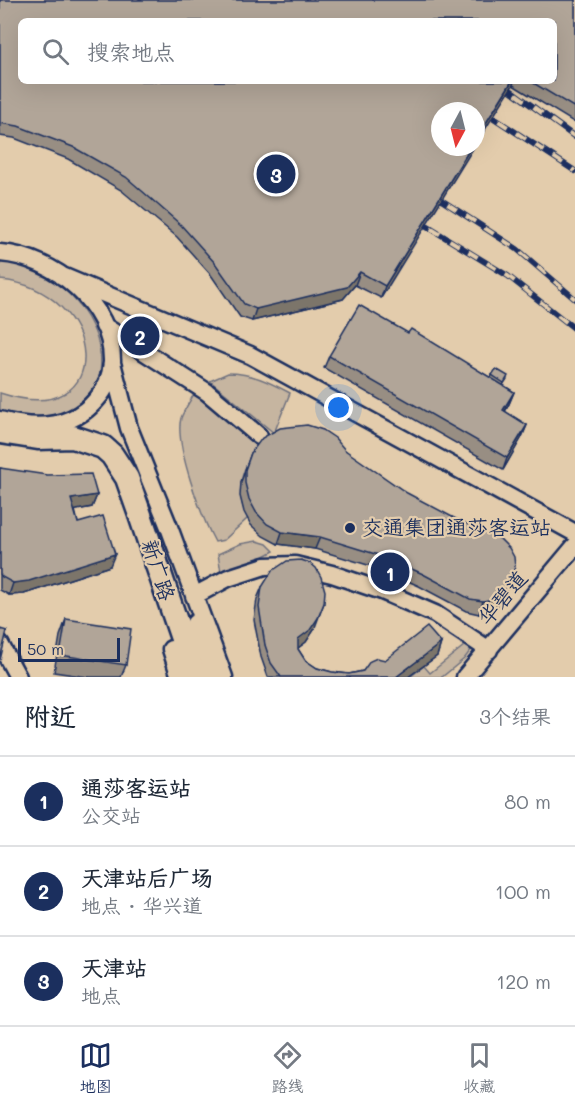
<!DOCTYPE html>
<html lang="zh">
<head>
<meta charset="utf-8">
<style>
	body { margin:0; font-family:Mali,"LXGW WenKai TC",sans-serif; background:#f6f6f7; color:#1f2937 }
	.compass { position:absolute; left:431px; top:102px; width:54px; height:54px; border-radius:50%; background:#fff; box-shadow:0 6px 24px #0002; rotate:187deg }
	.scale { position:absolute; left:18px; bottom:15px; width:102px; box-sizing:border-box; padding-left:6px; border:3px solid #1b2f5e; border-top:0; font-size:16px; line-height:21px; white-space:nowrap; color:#1b2f5e; -webkit-text-stroke:4px #e3ccac; paint-order:stroke }
	.you { position:absolute; left:339px; top:408px; width:21px; height:21px; margin:-15px; border:4px solid #fff; border-radius:50%; background:#1a73e8; box-shadow:0 0 0 9px #1a73e833 }
	.badge { display:grid; place-items:center; width:39px; height:39px; border-radius:50%; background:#1b2f5e; color:#fff; font-size:20px; font-weight:700 }
	.pin { position:absolute; translate:-50% -50%; border:3px solid #fff; box-shadow:0 2px 6px #0006 }
	.list { margin:0; padding:0; list-style:none }
	h2 { display:flex; justify-content:space-between; align-items:center; height:78px; margin:0; padding:0 24px; font-size:26px }
	h2 small { font-size:20px; font-weight:400; color:#747a83 }
	.list li { display:grid; grid-template-columns:39px 1fr auto; gap:18px; align-items:center; box-sizing:border-box; height:90px; padding:0 24px; border-top:2px solid #e0e1e3 }
	.list b { display:block; font-size:22px; white-space:nowrap }
	.list p { margin:0; font-size:20px; white-space:nowrap; color:#747a83 }
	.list em { font-size:20px; font-style:normal; color:#747a83 }
	.icon { flex:none; width:33px; height:33px; fill:none; stroke:currentColor; stroke-width:2; stroke-linecap:round; stroke-linejoin:round }
	.map { position:relative; flex:none; width:575px; height:677px; overflow:hidden }
	.search { position:absolute; background:#fff; box-shadow:0 6px 24px #0002; left:18px; right:18px; top:18px; height:66px; display:flex; align-items:center; gap:15px; box-sizing:border-box; padding:0 21px; border-radius:9px; color:#747a83; font-size:22px }
	.sheet { height:348px; background:#fff }
	nav { display:flex; justify-content:space-around; align-items:center; box-sizing:border-box; height:84px; border-top:2px solid #e0e1e3; background:#fff; font-size:16px; color:#747a83 }
	nav a { display:grid; justify-items:center; gap:3px }
	nav .on { color:#1b2f5e }
	.map>svg:first-child { display:block }
	.green { fill:#c6b5a0; stroke:#70727f; stroke-width:1.5 }
	.lines { fill:none; stroke-linecap:round; stroke-linejoin:round }
	.minor-casing { stroke:#1b2f5e; stroke-width:21 }
	.major-casing { stroke:#1b2f5e; stroke-width:27 }
	.minor { stroke:#e3ccac; stroke-width:16 }
	.major { stroke:#e3ccac; stroke-width:22 }
	.rail-casing { stroke:#1b2f5e; stroke-width:6 }
	.rail { stroke:#e3ccac; stroke-width:4; stroke-dasharray:11; stroke-linecap:butt }
	.wall { fill:#988e83; stroke:#1b2f5e; stroke-width:1.5; fill-rule:evenodd }
	.shaded-wall { fill:#7c746a; stroke:#1b2f5e; stroke-width:1.5 }
	.building { fill:#b1a598; stroke:#1b2f5e; stroke-width:1.5 }
	.poi-dot { fill:#1b2f5e; stroke:#e3ccac; stroke-width:2 }
	.labels { text-anchor:middle; stroke-width:4.5; stroke-linejoin:round; paint-order:stroke }
	.poi-label { font-size:21px; fill:#1b2f5e; stroke:#e3ccac; text-anchor:start }
	.street-label { font-size:21px; fill:#1b2f5e; stroke:#e3ccac }
</style>
</head>
<body>
<div class="map">
<svg width="575" height="677" viewBox="0 0 575 677">
	<rect width="100%" height="100%" fill="#e3ccac"/>
	<filter id="ink" filterUnits="userSpaceOnUse"><feTurbulence type="fractalNoise" baseFrequency=".0167" numOctaves="2"/><feDisplacementMap in="SourceGraphic" scale="12" xChannelSelector="R" yChannelSelector="G"/><feConvolveMatrix kernelMatrix="1 2 1 2 8 2 1 2 1" color-interpolation-filters="sRGB"/></filter>
	<g filter="url(#ink)">
		<path class="green" d="M0,261C119,276 149,448 0,413V393C119,432 105,289 0,280Z
			M228,373C252,373 269,382 290,393L274,433L210,381Z
			M194,394L260,446C257,454 250,459 246,466C238,483 239,503 248,518L224,540L215,542C202,518 174,444 181,418C184,410 190,401 194,394Z
			M257,541L267,544L274,551L257,560L221,572L218,554L240,544Z
			M469,642L471,650L464,659L442,677H410L424,666L430,673Z"/>
		<g class="lines">
			<g class="minor-casing">
				<path id="minor" d="M0,253C54,257 113,304 112,362C111,376 106,389 97,399C72,429 35,430 0,420
					M62,276L250,355L575,533
					M104,326L207,392L259,436
					M112,363L129,428L169,527L224,677
					M194,596L228,578L265,566L295,565L332,574L382,591L435,614L489,650
					M195,623L210,677
					M0,644L18,677
					M171,649L180,677
					M465,677L575,546"/>
			</g>
			<g class="major-casing">
				<path id="major" d="M0,432L38,438L73,437L103,447L112,455L127,478L139,512L195,677"/>
			</g>
			<use href="#minor" class="minor"/>
			<use href="#major" class="major"/>
			<g class="rail-casing">
				<path id="rail" d="M498,81L575,137
					M480,109L575,171
					M429,192L517,249L575,299
					M412,217L508,276L575,329"/>
			</g>
			<use href="#rail" class="rail"/>
		</g>
		<path class="wall" d="M0,0H575V123L513,85L440,147L381,298L355,285L343,299L252,321L240,317L211,275L177,237L121,190L68,159L14,138L0,136ZM554,21V81H21Z
			M408,333L491,378L492,375L507,379L503,385L514,392L509,404L505,412L527,425L522,437L503,470L324,368L329,356Z
			M345,450L503,600L490,611L479,614L466,611L419,586L381,569L315,549L278,544L263,536L251,525L244,512L240,496L241,482L251,453Z
			M0,468L97,495L92,507L75,510L78,523L110,566L24,594L9,595L0,590Z
			M262,587L314,630L306,642L298,648V649L305,660L317,668L332,672L349,674L363,671L385,660L441,643L437,656L408,677H268L261,657L254,620L257,599Z
			M66,619L126,665L121,677H88L54,672L60,636Z"/>
		<path class="shaded-wall" d="M512,81H514L513,85L476,144V139Z
			M471,147H474L381,298L385,286Z
			M360,272L355,285L343,299L252,321L256,309Z
			M514,392L509,404L498,423L503,410Z
			M527,425L522,437L503,470L507,458Z
			M97,495L92,507L67,512L71,499Z
			M282,532L320,537L315,549L278,544Z
			M115,554L110,566L24,594L9,595L13,583Z
			M507,588L503,600L490,611L479,614L483,601Z
			M324,603L314,630L306,642L294,651L298,639Z
			M441,643L437,656L408,677H396Z"/>
		<path class="building" d="M0,0H575V108L530,81H554V21H21V81H512L476,139V111H440V147H471L385,286L360,272L347,287L256,309L244,304L215,263L181,225L126,177L73,147L18,126L0,123Z
			M359,305L408,333L411,329L514,392L503,410L527,425L507,458L329,356Z
			M496,369L508,376L504,383L492,375Z
			M307,425L323,430L335,438L345,450L407,493L456,519L500,539L509,548L514,557L515,567L507,588L494,599L483,601L470,599L423,574L385,557L320,537L282,532L267,524L256,512L249,499L245,483V470L251,453L262,438L280,428Z
			M0,468L47,475L91,474L97,495L71,499L78,523L103,516L115,554L29,581L13,583L2,577L0,574Z
			M301,560L310,563L316,568L321,577L325,591L324,603L318,618L310,630L298,639V649L305,660L317,668L332,672L349,674L363,671L370,661L377,658L385,660L427,627L441,643L396,677H281L271,663L265,645L259,607L262,587L272,571L287,561Z
			M66,619L131,629L126,665L60,655Z
			M0,629L7,631L0,660Z"/>
	</g>
	<circle class="poi-dot" cx="350" cy="528" r="6"/>
	<g class="labels">
		<g class="poi-label">
			<text x="362" y="535">交通集团通莎客运站</text>
		</g>
		<g class="street-label">
			<text transform="translate(158 570) rotate(72)" y="7">新广路</text>
			<text transform="translate(503 598) rotate(-50)" y="7">华碧道</text>
		</g>
	</g>
</svg>
<svg class="compass" viewBox="-18 -18 36 36"><path d="M0-13l5 13h-10z" fill="#e53935"/><path d="M0 13l5-13h-10z" fill="#747a83"/></svg>
<div class="scale">50 m</div>
<div class="you"></div>
<div class="pin badge" style="left:390px;top:572px">1</div>
<div class="pin badge" style="left:140px;top:336px">2</div>
<div class="pin badge" style="left:276px;top:174px">3</div>
<div class="search"><svg class="icon" aria-label="search" viewBox="0 0 24 24"><circle cx="10" cy="10" r="6"/><path d="M15 15l6 6"/></svg>搜索地点</div>
</div>
<section class="sheet">
<h2>附近<small>3个结果</small></h2>
<ul class="list">
<li><span class="badge">1</span><div><b>通莎客运站</b><p>公交站</p></div><em>80 m</em></li>
<li><span class="badge">2</span><div><b>天津站后广场</b><p>地点 · 华兴道</p></div><em>100 m</em></li>
<li><span class="badge">3</span><div><b>天津站</b><p>地点</p></div><em>120 m</em></li>
</ul>
</section>
<nav>
<a class="on"><svg class="icon" aria-label="map" viewBox="0 0 24 24"><path d="M3 6l6-2 6 2 6-2v14l-6 2-6-2-6 2zM9 4v14M15 6v14"/></svg>地图</a>
<a><svg class="icon" aria-label="directions" viewBox="0 0 24 24"><path d="M12 3l9 9-9 9-9-9zM9 14v-3h6M13 9l2 2-2 2"/></svg>路线</a>
<a><svg class="icon" aria-label="saved" viewBox="0 0 24 24"><path d="M7 4h10v16l-5-4-5 4z"/></svg>收藏</a>
</nav>
</body>
</html>
